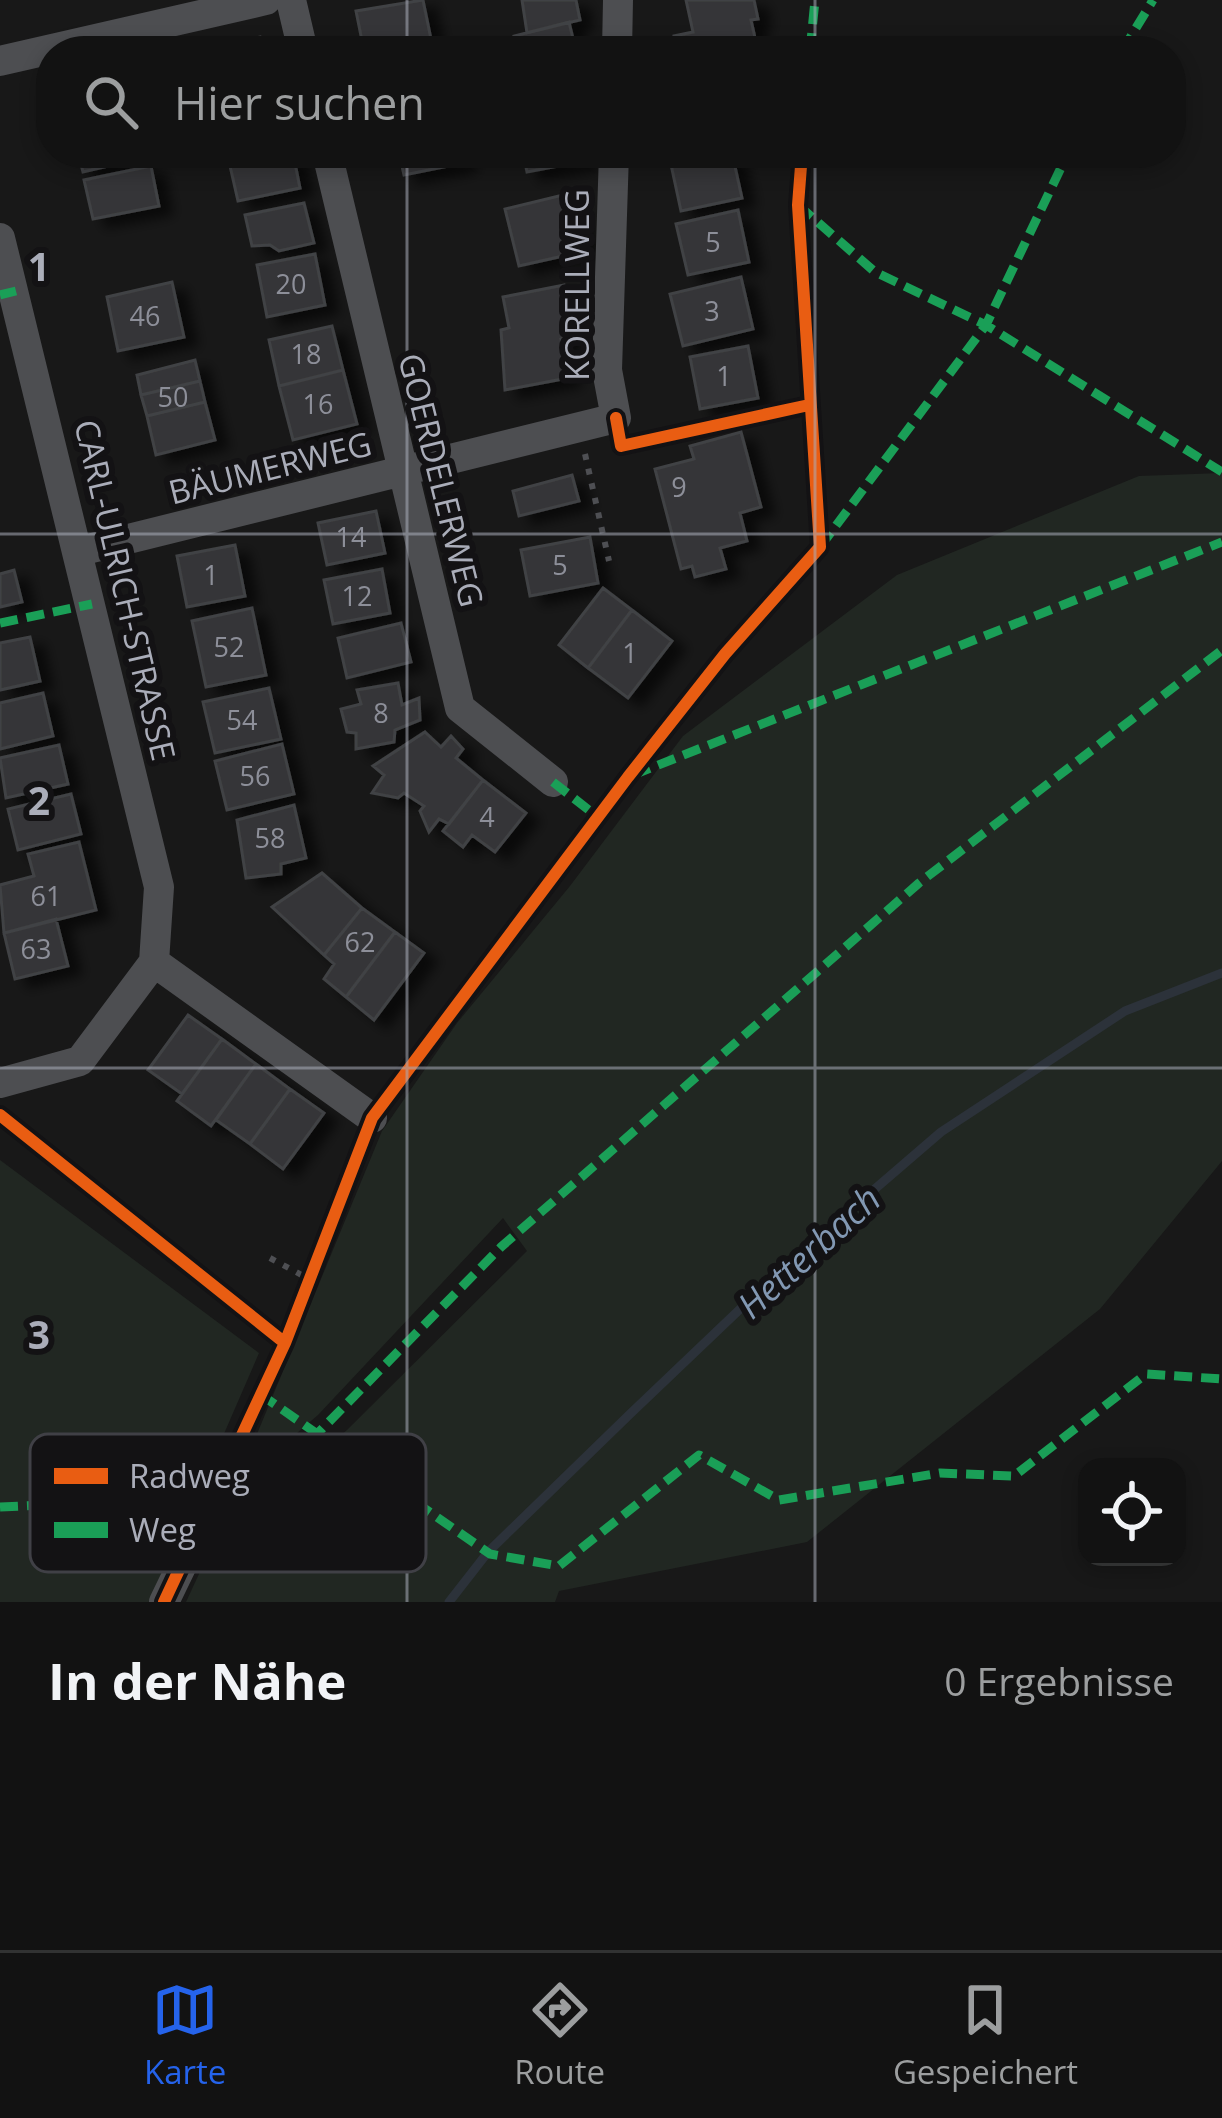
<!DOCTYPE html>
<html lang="de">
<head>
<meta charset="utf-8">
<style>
	body { margin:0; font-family:"Open Sans",sans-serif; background:#1b1b1b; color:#f1f3f6 }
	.controls { position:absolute; right:36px; bottom:36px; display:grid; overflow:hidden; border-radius:24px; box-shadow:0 6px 18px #0003 }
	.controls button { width:108px; height:108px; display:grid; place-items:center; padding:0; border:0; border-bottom:3px solid #313232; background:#121212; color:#f1f3f6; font:60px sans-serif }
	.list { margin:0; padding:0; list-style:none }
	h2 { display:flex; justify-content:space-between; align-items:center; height:156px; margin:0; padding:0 48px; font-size:51px }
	h2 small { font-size:39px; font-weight:400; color:#9c9e9f }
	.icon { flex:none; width:66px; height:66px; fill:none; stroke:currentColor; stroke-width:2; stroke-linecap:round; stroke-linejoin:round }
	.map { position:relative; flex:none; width:1222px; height:1602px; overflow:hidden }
	.search { position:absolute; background:#121212; box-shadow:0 6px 18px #0003; left:36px; right:36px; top:36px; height:132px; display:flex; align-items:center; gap:30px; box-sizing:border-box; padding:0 42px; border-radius:48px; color:#9c9e9f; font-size:45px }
	.sheet { height:348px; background:#121212 }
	nav { display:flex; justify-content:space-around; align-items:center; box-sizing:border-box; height:168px; border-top:3px solid #313232; background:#121212; font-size:33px; color:#9c9e9f }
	nav a { display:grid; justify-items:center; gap:6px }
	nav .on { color:#2563eb }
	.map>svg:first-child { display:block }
	.green { fill:#212722 }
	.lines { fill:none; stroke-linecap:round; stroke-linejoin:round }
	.stream { stroke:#2c323a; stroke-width:9 }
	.building { fill:#363638; stroke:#414244; stroke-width:3; filter:url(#shadow) }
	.path { stroke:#4e4f53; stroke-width:6; stroke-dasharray:6 9; stroke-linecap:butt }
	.street { stroke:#4d4e51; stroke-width:30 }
	.quiet { stroke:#1a9f57; stroke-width:9; stroke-dasharray:18 9; stroke-linecap:butt }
	.cycleway-casing { stroke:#131214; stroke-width:20 }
	.cycleway { stroke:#e95d12; stroke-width:12 }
	.grid { fill:none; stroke:#aaadb9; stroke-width:3; stroke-opacity:0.55 }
	.labels { text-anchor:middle; stroke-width:12; stroke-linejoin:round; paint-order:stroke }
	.number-label { font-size:27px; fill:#8d8f99 }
	.street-label { font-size:33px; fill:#aaadb9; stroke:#131214 }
	.water-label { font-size:36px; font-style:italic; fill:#8298b3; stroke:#131214 }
	.key { fill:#131214; stroke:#404046; stroke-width:3 }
	.key-label { font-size:33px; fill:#aaadb9 }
	.grid-label { font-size:39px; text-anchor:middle; font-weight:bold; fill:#aaadb9; stroke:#131214; stroke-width:12; stroke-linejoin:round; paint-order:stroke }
</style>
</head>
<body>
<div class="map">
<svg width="1222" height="1602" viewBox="0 0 1222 1602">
	<defs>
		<filter id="shadow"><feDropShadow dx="13" dy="8" stdDeviation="6" flood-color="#0009"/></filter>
	</defs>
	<rect width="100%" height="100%" fill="#181818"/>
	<path class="green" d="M1222,473V1161L1100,1309L807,1542L559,1591L555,1602H186L211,1548L347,1430L527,1251L503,1218L318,1415L236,1485L382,1131L457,1023L570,886L683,736L897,575L1139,476Z
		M0,1160L259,1353L151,1602H0Z"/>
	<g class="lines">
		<path class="stream" d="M449,1602L488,1552L630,1414L782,1269L941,1132L1125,1011L1222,973"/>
	</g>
	<path class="building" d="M423,0L433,49L364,51L356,11Z
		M522,0H576L580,20L527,33Z
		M686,0H754L758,19L751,20L758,51H677L674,36L693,32Z
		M569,22L576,51H517L514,36Z
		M260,37L263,51H203V50Z
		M78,153H141L142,158L83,172Z
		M293,153L300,188L238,201L230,166Z
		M399,153H461L463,163L404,175Z
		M523,153H583L584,161L527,172Z
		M702,153H732L742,198L681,211L670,160Z
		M151,166L159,206L93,219L84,180Z
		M571,193L585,251L519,266L505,209Z
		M304,203L314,243L279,251L270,245L252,246L245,215Z
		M738,210L749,262L688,275L676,224Z
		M315,254L325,305L267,317L257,265Z
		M741,277L753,329L683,346L670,294Z
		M172,282L184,337L118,351L107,297Z
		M564,285L573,336L561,339L568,378L505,390L501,330L509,328L503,297Z
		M332,326L343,370L279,386L269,340Z
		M748,346L758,398L700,409L690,357Z
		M195,360L200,381L141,395L137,375Z
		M343,370L357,424L293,440L279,386Z
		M200,381L205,402L147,416L141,395Z
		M205,402L215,440L156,455L147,416Z
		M741,432L761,507L740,513L747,541L720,548L726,569L695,577L692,566L681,569L655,469L694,459L690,446Z
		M572,475L579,501L519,516L513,491Z
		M376,511L385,553L327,565L318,523Z
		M590,537L598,583L530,596L521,550Z
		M235,545L245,596L187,607L177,556Z
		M382,569L390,613L333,624L324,580Z
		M14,570L22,602L0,607V574Z
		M603,588L632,610L588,668L559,645Z
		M252,608L266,675L206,687L192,621Z
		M632,610L672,641L628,698L588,668Z
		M401,623L411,662L347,678L338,638Z
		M30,637L40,681L0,690V643Z
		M398,683L402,705L419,698L420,720L395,730L394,742L356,749V733L347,732L341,709L361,704L357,690Z
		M269,688L281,739L215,753L203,702Z
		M43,693L53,736L0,749V703Z
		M425,732L441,747L451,736L463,749L456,758L483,780L449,824L439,819L429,832L420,811L424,806L404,793L398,798L372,793L384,775L373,766Z
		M282,744L294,794L227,810L215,761Z
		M59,745L68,784L6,798L0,758Z
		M483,780L526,813L495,852L472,835L463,847L443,831Z
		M71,794L81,834L18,850L8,809Z
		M294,805L306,858L281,864V874L246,878L237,820Z
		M79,842L96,910L4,933L0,885L34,876L28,854Z
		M322,873L362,908L324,955L272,907Z
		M362,908L395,932L346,997L324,979L334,964L324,955Z
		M56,919L68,966L15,979L4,933Z
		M395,932L424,953L374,1020L346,997Z
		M188,1015L222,1039L182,1094L148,1070Z
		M222,1039L256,1064L211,1126L177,1101Z
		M256,1064L290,1089L250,1144L216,1120Z
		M290,1089L324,1113L283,1169L250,1144Z"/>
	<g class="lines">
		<path class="path" d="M585,454L609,561
			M270,1258L309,1279"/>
		<path class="street" d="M291,0L303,51
			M617,51L618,0
			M0,61L266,0
			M327,153L460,708L553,782
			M0,238L159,887L154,962L80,1061L0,1083
			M80,551L616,418L607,370L614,153
			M154,962L372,1118
			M164,1602L197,1534"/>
		<path class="quiet" d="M810,51L815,0
			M1122,51L1153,0
			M798,205L875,272L986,325L1222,472
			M0,295L16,291
			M820,547L986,325L1068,153
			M0,623L92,604
			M633,775L1222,542
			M553,782L599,818
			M260,1394L490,1554L559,1566L699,1455L779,1500L940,1473L1014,1476L1146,1374L1222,1379
			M0,1507L213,1497
			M206,1527L317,1434L501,1247L919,883L1222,650"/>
		<g class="cycleway-casing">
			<path id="cycleway" d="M616,418L621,446L809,405
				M0,1115L285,1343
				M164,1602L285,1343L372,1118L628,777L725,654L820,547L798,205L802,153"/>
		</g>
		<use href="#cycleway" class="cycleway"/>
	</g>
	<path class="grid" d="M407,0V51M815,0V51M407,153V1602M815,153V1602M0,534H1222M0,1068H1222"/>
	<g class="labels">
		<g class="number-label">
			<text x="713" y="252">5</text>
			<text x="291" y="294">20</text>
			<text x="712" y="321">3</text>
			<text x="145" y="326">46</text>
			<text x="306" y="364">18</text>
			<text x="724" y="386">1</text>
			<text x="173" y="407">50</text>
			<text x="318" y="414">16</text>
			<text x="679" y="497">9</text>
			<text x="351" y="547">14</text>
			<text x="560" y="575">5</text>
			<text x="211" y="585">1</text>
			<text x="357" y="606">12</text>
			<text x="229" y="657">52</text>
			<text x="630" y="663">1</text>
			<text x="381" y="723">8</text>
			<text x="242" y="730">54</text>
			<text x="255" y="786">56</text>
			<text x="487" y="827">4</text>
			<text x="270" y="848">58</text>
			<text x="46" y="906">61</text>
			<text x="360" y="952">62</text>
			<text x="36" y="959">63</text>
		</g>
		<g class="street-label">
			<text transform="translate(577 285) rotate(-90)" y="12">KORELLWEG</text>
			<text transform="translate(270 468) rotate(-14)" y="12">BÄUMERWEG</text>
			<text transform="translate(441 480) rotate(76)" y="12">GOERDELERWEG</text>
			<text transform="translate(125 590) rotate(77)" y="12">CARL-ULRICH-STRASSE</text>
		</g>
		<g class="water-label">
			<text transform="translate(809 1252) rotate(-42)" y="13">Hetterbach</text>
		</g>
	</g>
	<rect x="30" y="1434" width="396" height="138" rx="18" class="key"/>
	<rect x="54" y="1468" width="54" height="16" fill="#e95d12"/>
	<rect x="54" y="1522" width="54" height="16" fill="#1a9f57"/>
	<g class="key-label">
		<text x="129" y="1488">Radweg</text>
		<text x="129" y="1542">Weg</text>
	</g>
	<g class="grid-label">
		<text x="39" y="281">1</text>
		<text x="39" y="815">2</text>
		<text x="39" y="1349">3</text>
	</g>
</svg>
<div class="controls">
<button><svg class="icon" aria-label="locate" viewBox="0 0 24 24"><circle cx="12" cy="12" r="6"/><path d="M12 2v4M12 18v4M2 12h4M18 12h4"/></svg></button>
</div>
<div class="search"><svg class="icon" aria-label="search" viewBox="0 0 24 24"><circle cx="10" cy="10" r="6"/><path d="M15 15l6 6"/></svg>Hier suchen</div>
</div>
<section class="sheet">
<h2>In der Nähe<small>0 Ergebnisse</small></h2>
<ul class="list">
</ul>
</section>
<nav>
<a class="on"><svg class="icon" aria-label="map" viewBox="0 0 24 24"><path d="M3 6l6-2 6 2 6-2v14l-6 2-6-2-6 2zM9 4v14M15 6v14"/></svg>Karte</a>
<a><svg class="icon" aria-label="directions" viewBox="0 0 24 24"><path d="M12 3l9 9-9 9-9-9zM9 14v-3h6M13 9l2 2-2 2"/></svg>Route</a>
<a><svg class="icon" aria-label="saved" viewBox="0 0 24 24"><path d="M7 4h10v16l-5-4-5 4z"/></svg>Gespeichert</a>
</nav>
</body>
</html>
